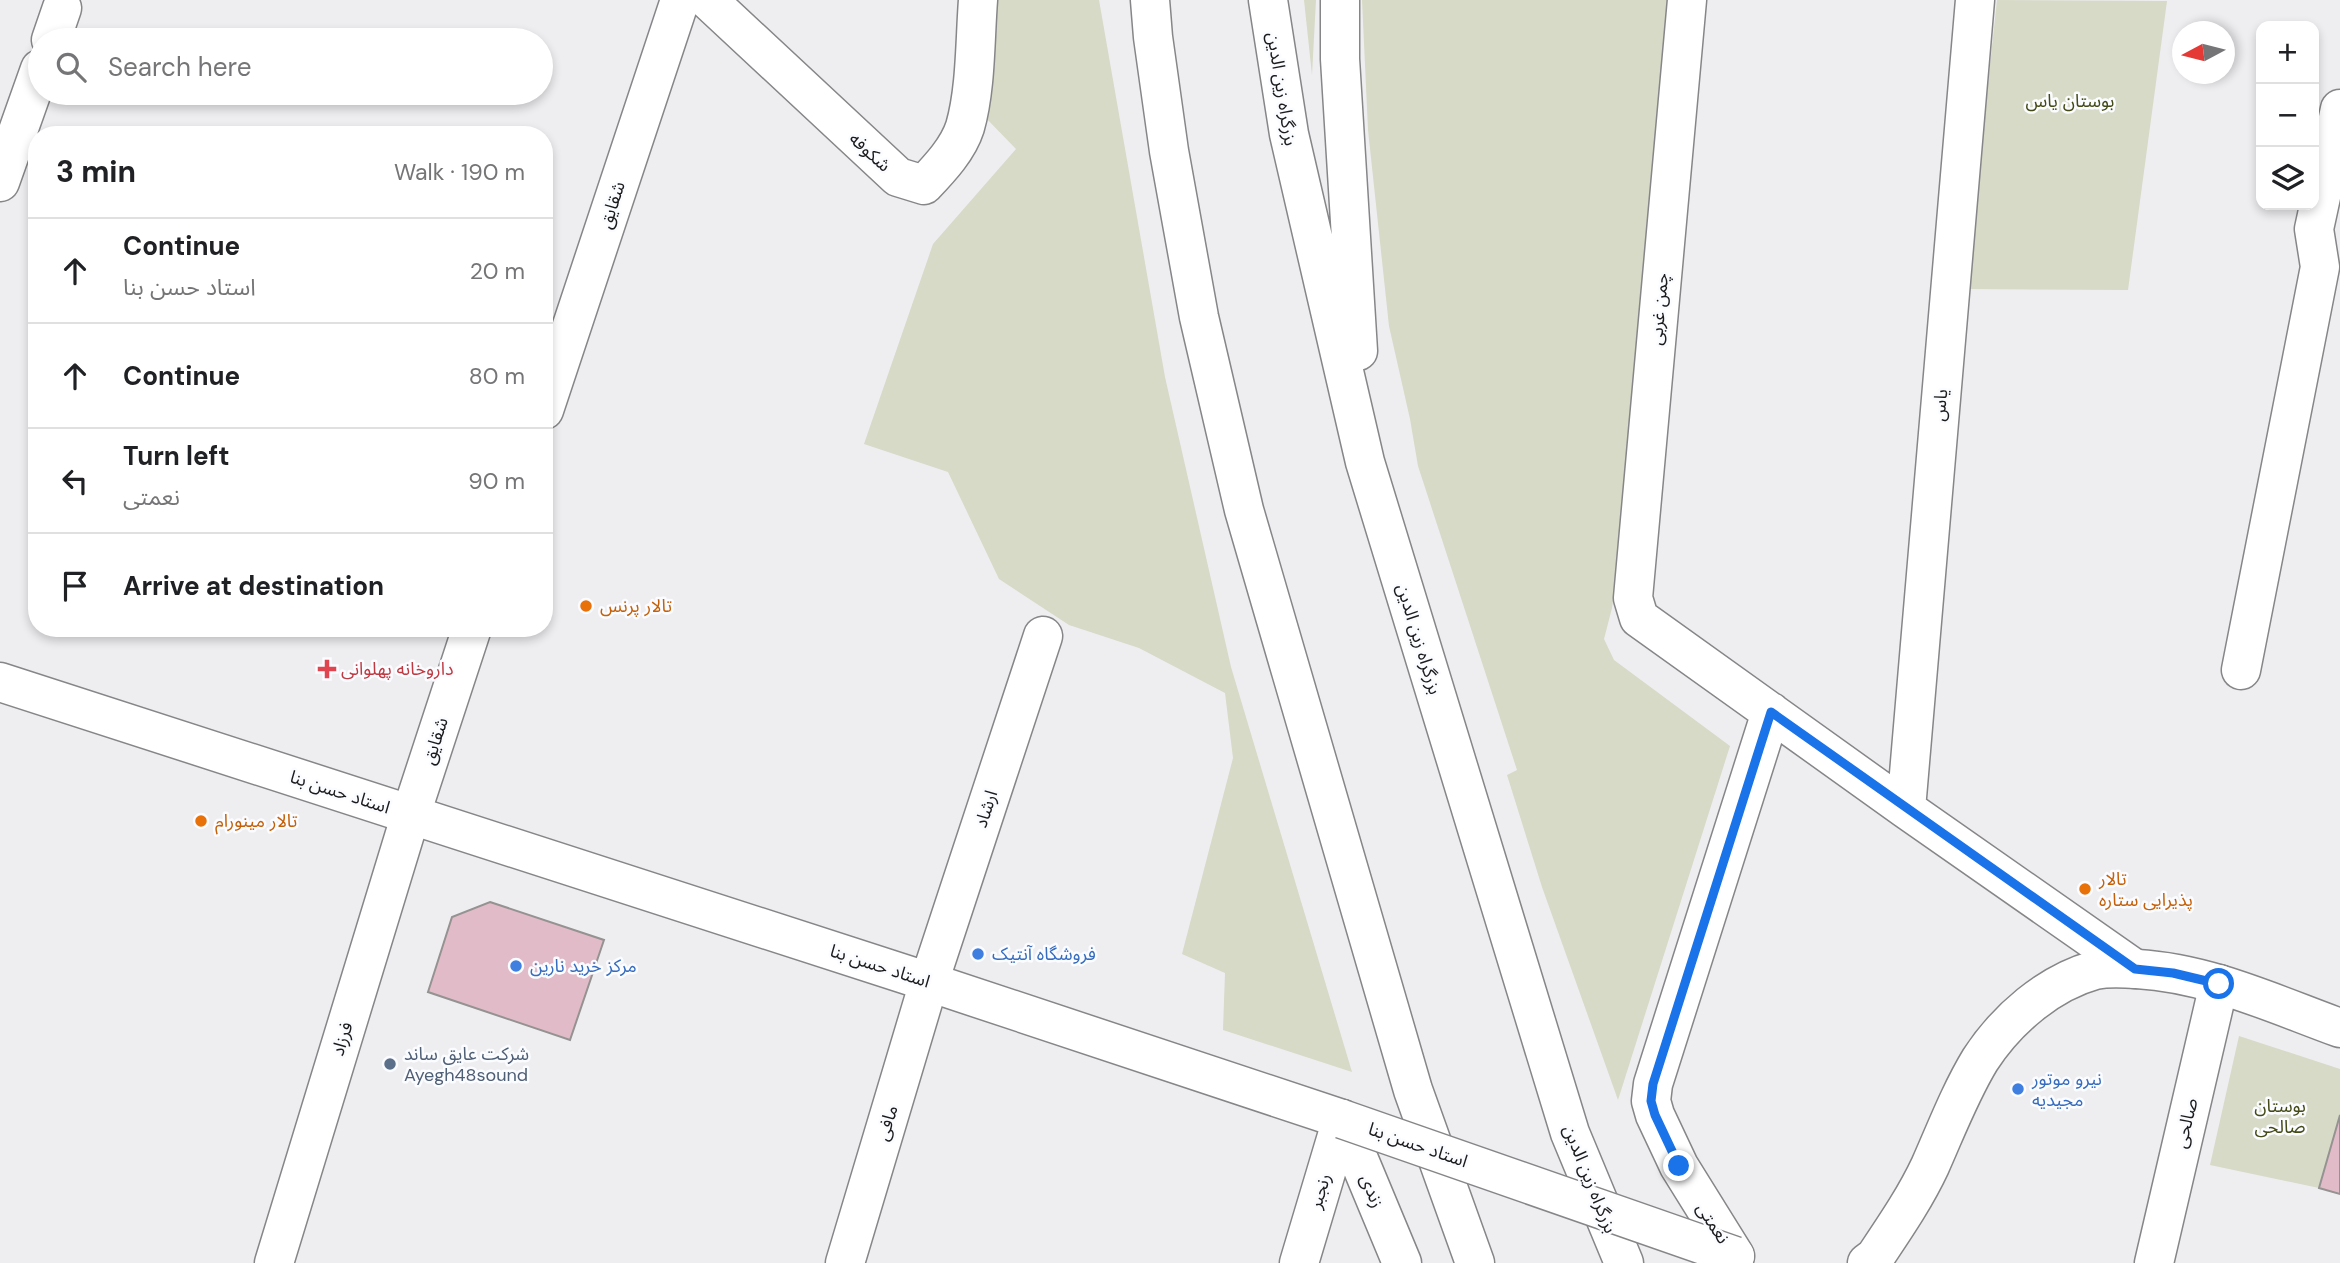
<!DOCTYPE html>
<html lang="en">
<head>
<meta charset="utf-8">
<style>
	body { margin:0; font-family:"DM Sans","Noto Sans Arabic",sans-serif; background:#f2f2f2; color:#202124 }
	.controls { position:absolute; right:21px; top:21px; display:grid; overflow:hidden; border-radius:14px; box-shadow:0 4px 10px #0003 }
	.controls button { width:63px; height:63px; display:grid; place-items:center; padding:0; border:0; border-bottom:2px solid #e0e0e0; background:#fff; color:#202124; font:35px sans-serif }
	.compass { position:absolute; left:2172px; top:21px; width:63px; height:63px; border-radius:50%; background:#fff; box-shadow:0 4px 10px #0003; rotate:263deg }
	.stop { position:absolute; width:21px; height:21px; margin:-16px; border:5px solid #1a73e8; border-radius:50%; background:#fff }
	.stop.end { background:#1a73e8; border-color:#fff; box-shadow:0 2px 7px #0008 }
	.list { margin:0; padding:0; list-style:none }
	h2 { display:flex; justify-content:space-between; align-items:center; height:91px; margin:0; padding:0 28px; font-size:30px }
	h2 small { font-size:23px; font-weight:400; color:#757577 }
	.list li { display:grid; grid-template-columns:46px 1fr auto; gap:21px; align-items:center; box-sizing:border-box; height:105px; padding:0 28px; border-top:2px solid #e0e0e0 }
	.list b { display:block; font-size:26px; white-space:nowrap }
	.list p { margin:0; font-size:23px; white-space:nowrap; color:#757577 }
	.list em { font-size:23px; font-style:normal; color:#757577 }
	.icon { flex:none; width:38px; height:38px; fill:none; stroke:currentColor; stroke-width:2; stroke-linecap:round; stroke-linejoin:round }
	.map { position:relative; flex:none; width:2340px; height:1263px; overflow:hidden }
	.search { position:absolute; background:#fff; box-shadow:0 4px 10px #0003; left:28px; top:28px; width:525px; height:77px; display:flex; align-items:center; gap:18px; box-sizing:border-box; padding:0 24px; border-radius:38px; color:#757577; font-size:26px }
	.panel { position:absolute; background:#fff; box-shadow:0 4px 10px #0003; left:28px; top:126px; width:525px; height:511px; border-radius:28px }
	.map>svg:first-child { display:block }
	.green { fill:#d6dac6 }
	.building { fill:#e1bbc7; stroke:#959292; stroke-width:2 }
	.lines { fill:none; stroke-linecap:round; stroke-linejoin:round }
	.minor-casing { stroke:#868689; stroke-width:41 }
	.secondary-casing { stroke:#868689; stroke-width:41 }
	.trunk-casing { stroke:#868689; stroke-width:41 }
	.minor { stroke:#fff; stroke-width:38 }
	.secondary { stroke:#fff; stroke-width:38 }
	.trunk { stroke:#fff; stroke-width:38 }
	.secondary-bridge-casing { stroke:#868689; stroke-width:41; stroke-linecap:butt }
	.secondary-bridge { stroke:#fff; stroke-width:38 }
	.route { stroke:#1a73e8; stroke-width:9 }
	.food-dot { fill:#e8710a; stroke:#fbfcff; stroke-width:2.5 }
	.health-dot { fill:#e0444e; stroke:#fbfcff; stroke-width:2.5 }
	.shop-dot { fill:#3f7fe0; stroke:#fbfcff; stroke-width:2.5 }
	.service-dot { fill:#5c6f8a; stroke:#fbfcff; stroke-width:2.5 }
	.labels { text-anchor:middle; stroke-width:5; stroke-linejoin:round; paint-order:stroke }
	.street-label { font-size:18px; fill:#1b1b1d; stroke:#fbfcff }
	.park-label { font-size:18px; fill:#434a15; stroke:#fbfcff }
	.food-label { font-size:18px; fill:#c56008; stroke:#fbfcff; text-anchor:start }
	.health-label { font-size:18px; fill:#be3a42; stroke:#fbfcff; text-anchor:start }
	.shop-label { font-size:18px; fill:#366cbe; stroke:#fbfcff; text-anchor:start }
	.service-label { font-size:18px; fill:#4e5e75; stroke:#fbfcff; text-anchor:start }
</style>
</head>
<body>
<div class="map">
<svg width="2340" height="1263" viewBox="0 0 2340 1263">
	<rect width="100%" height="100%" fill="#eeeef1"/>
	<path class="green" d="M991,0H1099L1165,377L1231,667L1352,1072L1223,1030L1225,973L1182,954L1233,758L1225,693L1139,648L1069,625L999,579L948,472L864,444L933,244L1016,149L983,115Z
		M1304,0H1316L1312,75Z
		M1362,0H1673L1640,417L1612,608L1604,639L1614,660L1730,746L1618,1100L1542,887L1507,775L1517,770L1418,466L1410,419L1389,326L1368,130Z
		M1997,0L2167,1L2128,290L1966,289Z
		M2239,1036L2340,1069V1115L2319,1188L2210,1165Z"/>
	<path class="building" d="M490,902L604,940L570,1040L428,992L452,917Z
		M2340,1115V1194L2319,1188Z"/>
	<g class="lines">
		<g class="minor-casing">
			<path id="minor" d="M708,0L898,177L924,185C940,168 958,149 965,127C976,89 975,39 978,0
				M1687,0L1633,598L1639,618L1906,809L2135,969
				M51,40L62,8
				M0,182L40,69
				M544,410L680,0
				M2241,670L2320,267L2314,229L2340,109
				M1906,809L1975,0
				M1342,1119L1402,1263
				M1735,1256L1679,1166L1655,1115L1651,1101L1653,1084L1771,712
				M274,1263L411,814L472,628
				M845,1263L929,982L1043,636
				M1299,1263L1342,1119
				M2154,1263L2219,984"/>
		</g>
		<g class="secondary-casing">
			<path id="secondary" d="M0,682L929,982L1342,1119
				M1867,1263L1875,1257C1895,1227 1915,1198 1930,1166C1946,1130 1960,1093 1980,1060C2006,1020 2048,983 2095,970C2108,967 2123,968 2137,969C2208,973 2274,1004 2340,1028"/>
		</g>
		<g class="trunk-casing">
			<path id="trunk" d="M1150,0L1153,37L1169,151L1199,317L1244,510L1413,1090L1475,1263
				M1268,0L1289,134L1365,462L1570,1133L1624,1263
				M1340,0V59L1358,351"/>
		</g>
		<use href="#minor" class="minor"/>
		<use href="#secondary" class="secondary"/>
		<use href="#trunk" class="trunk"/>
		<g class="secondary-bridge-casing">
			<path id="secondary-bridge" d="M1342,1119L1735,1256"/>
		</g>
		<use href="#secondary-bridge" class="secondary-bridge"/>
	</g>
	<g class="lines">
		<path class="route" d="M1679,1166L1655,1115L1651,1101L1653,1084L1771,712L2135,969L2173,973L2219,984"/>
	</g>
	<g class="food-dot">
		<circle cx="586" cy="606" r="7"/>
		<circle cx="201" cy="821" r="7"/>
		<circle cx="2085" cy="889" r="7"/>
	</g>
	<path class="health-dot" d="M323.5 658.5h7v7h7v7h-7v7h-7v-7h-7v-7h7z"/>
	<g class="shop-dot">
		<circle cx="978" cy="954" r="7"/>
		<circle cx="516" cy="966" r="7"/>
		<circle cx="2018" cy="1089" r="7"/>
	</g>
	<circle class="service-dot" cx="390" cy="1064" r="7"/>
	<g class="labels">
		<g class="street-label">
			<text transform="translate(1282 89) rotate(81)" y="6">بزرگراه زین الدین</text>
			<text transform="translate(870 152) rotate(42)" y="6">شکوفه</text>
			<text transform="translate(612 205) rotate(-72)" y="6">شقایق</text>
			<text transform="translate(1659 309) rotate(-85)" y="6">چمن غربی</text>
			<text transform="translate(1940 405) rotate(-85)" y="6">یاس</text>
			<text transform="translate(1419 639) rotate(73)" y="6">بزرگراه زین الدین</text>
			<text transform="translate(435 741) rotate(-72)" y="6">شقایق</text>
			<text transform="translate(340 792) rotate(18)" y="6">استاد حسن بنا</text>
			<text transform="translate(986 809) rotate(-72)" y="6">ارشاد</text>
			<text transform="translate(880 966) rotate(18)" y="6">استاد حسن بنا</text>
			<text transform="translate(342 1039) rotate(-73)" y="6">فرزاد</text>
			<text transform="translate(887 1123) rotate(-73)" y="6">مافی</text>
			<text transform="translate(2186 1123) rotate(-77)" y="6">صالحی</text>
			<text transform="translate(1418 1145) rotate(19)" y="6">استاد حسن بنا</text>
			<text transform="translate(1590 1179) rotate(68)" y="6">بزرگراه زین الدین</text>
			<text transform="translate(1320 1191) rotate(-73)" y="6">رنجبر</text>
			<text transform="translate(1372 1191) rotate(68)" y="6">زندی</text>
			<text transform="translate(1713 1223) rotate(57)" y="6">نعمتی</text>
		</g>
		<g class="park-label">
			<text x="2070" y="107">بوستان یاس</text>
			<text x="2280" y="1112">بوستان<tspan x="2280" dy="21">صالحی</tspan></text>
		</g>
		<g class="food-label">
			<text x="600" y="612">تالار پرنس</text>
			<text x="215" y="827">تالار مینورام</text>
			<text x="2099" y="885">تالار<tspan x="2099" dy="21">پذیرایی ستاره</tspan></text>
		</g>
		<g class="health-label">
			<text x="341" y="675">داروخانه پهلوانی</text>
		</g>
		<g class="shop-label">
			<text x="992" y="960">فروشگاه آنتیک</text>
			<text x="530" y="972">مرکز خرید نارین</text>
			<text x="2032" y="1085">نیرو موتور<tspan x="2032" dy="21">مجیدیه</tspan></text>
		</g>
		<g class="service-label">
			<text x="404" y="1060">شرکت عایق ساند<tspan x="404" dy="21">Ayegh48sound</tspan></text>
		</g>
	</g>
</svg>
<div class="controls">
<button>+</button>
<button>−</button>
<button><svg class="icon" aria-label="layers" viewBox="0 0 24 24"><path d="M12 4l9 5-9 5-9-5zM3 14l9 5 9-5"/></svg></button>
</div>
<svg class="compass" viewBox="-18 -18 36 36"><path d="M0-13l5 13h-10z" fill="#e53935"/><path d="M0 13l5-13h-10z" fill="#757577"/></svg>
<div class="stop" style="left:2219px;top:984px"></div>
<div class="stop end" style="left:1679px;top:1166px"></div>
<div class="search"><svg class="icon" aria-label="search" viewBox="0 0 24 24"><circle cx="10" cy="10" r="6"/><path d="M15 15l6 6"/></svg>Search here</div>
<section class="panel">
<h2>3 min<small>Walk · 190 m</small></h2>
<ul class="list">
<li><svg class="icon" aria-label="ahead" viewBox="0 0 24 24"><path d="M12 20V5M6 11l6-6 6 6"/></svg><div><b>Continue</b><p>استاد حسن بنا</p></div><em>20 m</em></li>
<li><svg class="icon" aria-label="ahead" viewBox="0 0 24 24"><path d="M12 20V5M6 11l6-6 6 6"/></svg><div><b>Continue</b></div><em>80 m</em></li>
<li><svg class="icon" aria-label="left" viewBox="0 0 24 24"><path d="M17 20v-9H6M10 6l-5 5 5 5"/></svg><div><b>Turn left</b><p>نعمتی</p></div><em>90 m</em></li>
<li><svg class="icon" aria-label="arrive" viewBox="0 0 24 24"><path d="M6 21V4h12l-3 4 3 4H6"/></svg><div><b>Arrive at destination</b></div></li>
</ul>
</section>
</div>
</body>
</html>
